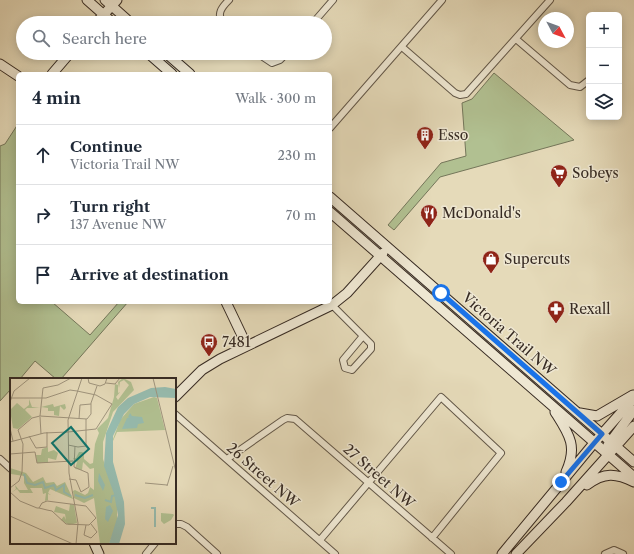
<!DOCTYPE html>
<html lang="en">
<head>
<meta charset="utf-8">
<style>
	body { margin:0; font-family:"Libre Caslon Text",serif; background:#f6f6f7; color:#1f2937 }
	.controls { position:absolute; right:12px; top:12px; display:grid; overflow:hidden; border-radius:6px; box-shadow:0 2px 10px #0003 }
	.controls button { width:36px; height:36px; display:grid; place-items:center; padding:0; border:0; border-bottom:1px solid #e0e1e3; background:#fff; color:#1f2937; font:20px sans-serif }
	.compass { position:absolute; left:538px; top:12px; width:36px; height:36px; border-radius:50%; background:#fff; box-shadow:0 2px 10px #0003; rotate:131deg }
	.stop { position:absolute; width:12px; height:12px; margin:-9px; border:3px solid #1a73e8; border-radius:50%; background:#fff }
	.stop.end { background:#1a73e8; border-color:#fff; box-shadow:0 1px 4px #0008 }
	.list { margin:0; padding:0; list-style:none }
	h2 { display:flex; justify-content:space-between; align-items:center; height:52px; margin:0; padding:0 16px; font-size:17px }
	h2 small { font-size:13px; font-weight:400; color:#747a83 }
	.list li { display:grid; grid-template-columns:26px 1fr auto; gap:12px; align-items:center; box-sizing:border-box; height:60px; padding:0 16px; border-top:1px solid #e0e1e3 }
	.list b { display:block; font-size:15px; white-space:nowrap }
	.list p { margin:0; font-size:13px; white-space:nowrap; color:#747a83 }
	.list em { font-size:13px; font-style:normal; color:#747a83 }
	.icon { flex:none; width:22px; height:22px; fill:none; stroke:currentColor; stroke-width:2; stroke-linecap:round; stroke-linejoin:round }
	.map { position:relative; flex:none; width:634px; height:554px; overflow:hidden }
	.search { position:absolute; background:#fff; box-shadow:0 2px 10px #0003; left:16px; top:16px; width:316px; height:44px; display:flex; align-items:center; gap:10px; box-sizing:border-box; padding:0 14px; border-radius:22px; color:#747a83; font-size:15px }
	.panel { position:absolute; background:#fff; box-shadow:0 2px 10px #0003; left:16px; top:72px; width:316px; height:232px; border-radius:6px }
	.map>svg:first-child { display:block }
	.green { fill:#b1c091; stroke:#74765a }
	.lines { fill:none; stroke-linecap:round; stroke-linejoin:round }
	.street-casing { stroke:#625748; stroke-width:8 }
	.secondary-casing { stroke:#372b23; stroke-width:11 }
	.street { stroke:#eee7d2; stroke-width:6 }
	.secondary { stroke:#eee7d2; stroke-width:9 }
	.route { stroke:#1a73e8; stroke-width:5 }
	.labels { text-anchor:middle; stroke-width:3; stroke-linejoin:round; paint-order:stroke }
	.poi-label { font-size:14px; fill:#372b23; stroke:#eee7d2; text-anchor:start }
	.street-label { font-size:14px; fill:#372b23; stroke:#eee7d2 }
	.inset-river { fill:none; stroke:#96bbae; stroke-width:2 }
	.inset-road { fill:none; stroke:#9f947d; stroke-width:1 }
	.view { fill:#0f766e; fill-opacity:0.15; stroke:#0f766e; stroke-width:2 }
	.inset-edge { fill:none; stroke:#372b23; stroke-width:2 }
</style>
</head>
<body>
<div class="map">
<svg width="634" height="554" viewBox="0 0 634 554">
	<rect width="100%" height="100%" fill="#e5dab9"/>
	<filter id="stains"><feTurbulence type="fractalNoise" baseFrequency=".005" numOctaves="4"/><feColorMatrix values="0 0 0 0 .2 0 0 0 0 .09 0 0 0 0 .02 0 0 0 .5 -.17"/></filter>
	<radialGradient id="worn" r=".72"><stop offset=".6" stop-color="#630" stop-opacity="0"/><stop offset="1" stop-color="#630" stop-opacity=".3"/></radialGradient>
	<path class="green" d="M494,73L574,140L440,177L394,230L388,225L441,163L466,156L462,103L472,99Z
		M18,124V302H52L90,335L119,302H128L61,379H56L35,361L20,379H11V389L0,401V146L5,144Z"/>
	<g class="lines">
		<g class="street-casing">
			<path id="street" d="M223,23C216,14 222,7 229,0
				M313,23L333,0
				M516,39L570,85L580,87L589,80
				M402,47L455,93L460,95L466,94L550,0
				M257,53L272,63L280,60L287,53
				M330,128L442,0
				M332,305L371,344V349L352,370L345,368L343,360L363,336
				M175,414L335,554
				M0,459L11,469
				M227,459L283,420L287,418L295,419L451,554
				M175,524H181L187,527L217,554
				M320,540L441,397L501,453L432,538
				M146,554L155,543
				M605,554L614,550L623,554"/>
		</g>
		<g class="secondary-casing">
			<path id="secondary" d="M87,0L113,23
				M105,0L131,23
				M96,23L117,0
				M148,53L172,74
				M166,53L190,74
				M0,64L18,76
				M52,74L70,53
				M330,197L634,462
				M330,212L634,477
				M226,302L247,346
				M175,397L202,370L220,359L332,305L347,293L383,253
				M555,412C569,434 578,446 566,472
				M580,413L597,416L633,395
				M608,445L634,410
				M587,485C604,472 616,473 634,482
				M94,543L99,554
				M502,554L594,443L634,398
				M516,554L566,502L634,426"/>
		</g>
		<use href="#street" class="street"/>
		<use href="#secondary" class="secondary"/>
	</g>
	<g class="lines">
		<path class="route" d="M441,293L602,434L561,482"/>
	</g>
	<defs>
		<g id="building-pin" transform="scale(0.9)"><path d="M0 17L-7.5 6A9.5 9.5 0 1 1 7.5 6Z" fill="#8f2418" stroke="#eee7d2"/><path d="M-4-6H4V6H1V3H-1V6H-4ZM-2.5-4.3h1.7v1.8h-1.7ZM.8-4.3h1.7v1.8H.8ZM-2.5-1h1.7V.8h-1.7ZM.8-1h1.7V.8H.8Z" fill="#fff"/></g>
		<g id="supermarket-pin" transform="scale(0.9)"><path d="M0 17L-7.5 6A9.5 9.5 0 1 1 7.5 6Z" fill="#8f2418" stroke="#eee7d2"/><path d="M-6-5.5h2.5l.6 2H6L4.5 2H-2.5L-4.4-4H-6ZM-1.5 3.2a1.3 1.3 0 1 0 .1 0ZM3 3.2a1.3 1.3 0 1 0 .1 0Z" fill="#fff"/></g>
		<g id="restaurant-pin" transform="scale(0.9)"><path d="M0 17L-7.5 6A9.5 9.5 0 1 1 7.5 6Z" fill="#8f2418" stroke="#eee7d2"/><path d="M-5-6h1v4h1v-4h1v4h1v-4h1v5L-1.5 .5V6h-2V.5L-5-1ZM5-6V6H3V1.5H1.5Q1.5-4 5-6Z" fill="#fff"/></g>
		<g id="shop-pin" transform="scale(0.9)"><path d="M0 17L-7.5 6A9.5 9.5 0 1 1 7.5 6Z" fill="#8f2418" stroke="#eee7d2"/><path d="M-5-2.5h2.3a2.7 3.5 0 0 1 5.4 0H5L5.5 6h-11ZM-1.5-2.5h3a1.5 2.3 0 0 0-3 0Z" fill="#fff"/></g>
		<g id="pharmacy-pin" transform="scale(0.9)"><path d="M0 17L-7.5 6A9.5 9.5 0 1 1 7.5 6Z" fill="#8f2418" stroke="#eee7d2"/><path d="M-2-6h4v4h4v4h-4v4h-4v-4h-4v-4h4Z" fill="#fff"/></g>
		<g id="bus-pin" transform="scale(0.9)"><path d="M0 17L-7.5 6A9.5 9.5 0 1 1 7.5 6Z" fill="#8f2418" stroke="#eee7d2"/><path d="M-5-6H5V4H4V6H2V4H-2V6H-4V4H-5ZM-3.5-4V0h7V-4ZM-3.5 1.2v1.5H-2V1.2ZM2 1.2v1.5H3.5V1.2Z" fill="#fff"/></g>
	</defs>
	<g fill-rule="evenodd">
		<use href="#building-pin" x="425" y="135"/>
		<use href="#supermarket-pin" x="559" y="173"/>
		<use href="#restaurant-pin" x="429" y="213"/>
		<use href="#shop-pin" x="491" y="259"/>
		<use href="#pharmacy-pin" x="556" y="309"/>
		<use href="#bus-pin" x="209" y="342"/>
	</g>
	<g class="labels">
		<g class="poi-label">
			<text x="438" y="140">Esso</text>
			<text x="572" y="178">Sobeys</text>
			<text x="442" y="218">McDonald's</text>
			<text x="504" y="264">Supercuts</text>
			<text x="569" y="314">Rexall</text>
			<text x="222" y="347">7481</text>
		</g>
		<g class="street-label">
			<text transform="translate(509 334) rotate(41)" y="5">Victoria Trail NW</text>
			<text transform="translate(263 475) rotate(41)" y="5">26 Street NW</text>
			<text transform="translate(379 476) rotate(41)" y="5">27 Street NW</text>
		</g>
	</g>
	<g transform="translate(10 378)">
		<rect width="166" height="166" fill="#e5dab9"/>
		<path d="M113,0L121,4L124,12L103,34L93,64V81L107,124V145L99,166H90L84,120L74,125L64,120L63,113L65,112L75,117L78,115L80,109L84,112V90L80,91L73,84L72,92L65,91L67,84L63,80H66L69,74H64H72L74,75V81L80,86L83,85L85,66L89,55L87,51L98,40L104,19L105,6L108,7V15L110,14L106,19L108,22L119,7L114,2L110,4L109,10L108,4ZM144,19L147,20L155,52L107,54L103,63V87L102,64L110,42L124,26ZM19,21L22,29L30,30H17L15,32L22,39L8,51L3,50L0,32L7,25L14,31L19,27ZM43,26L44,29L55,26L56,30L54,32L50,28L49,38L44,37V33H38V30L31,29ZM38,69V74L44,72L48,75L46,82L38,80V85H27L26,77H31L32,71ZM0,90L16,95L23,104L33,99L36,105L44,104L47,108L55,104L63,121L40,111L38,115L41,117L38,116V122L35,123L36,115L33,116L32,110H20L23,115H10L7,111L1,115L6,111L5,107L9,112H18L14,105V98L1,96ZM60,126L64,127L67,145L59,147L51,142L54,138L56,142L55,136L44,134L46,128L59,133ZM151,135L163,136L164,137L161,142L154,146L151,143Z" fill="#b1c091"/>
		<path d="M155,9L166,11V20L140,19L124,26L114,36L103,58V84L114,124L115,146L109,166H99L108,137L104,116L94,88L96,55L108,29L118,20L141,10ZM120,35L122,38L132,39L134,45L128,46L127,50L112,51L117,40L120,39H118ZM89,95L95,107L93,113L88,103ZM100,127L103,133L98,144L95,141L96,129Z" fill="#96bbae"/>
		<path class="inset-river" d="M14,96L17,105L25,107L33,104L35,110L44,107L46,112L54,107V114L61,118M65,117L75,120L83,117M95,122L101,124L102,118L106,117M141,130H145V149"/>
		<path class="inset-road" d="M78,0L79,5L90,8L95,6L97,0M143,0L166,94M96,5L105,6L110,0M0,20H36L60,12L67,13M0,24L4,13L20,0M30,38L77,41L81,36V25L87,8M30,38L33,10L48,7L61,0M30,39L31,56M69,41L70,27L81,26M0,50L3,63M8,52L22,40L30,38M58,54L86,51L102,26L86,17L67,13M19,58L26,70L37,69V54M0,64L34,55L58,54M58,67L68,69L76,68V41M0,76L25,74L27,85L63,83M59,101L66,102L71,114L79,109L78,95L64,89L65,68M135,105L157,107M157,108L163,88M0,110L9,103L12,94L13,66L8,52M0,114L10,123L27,130H29L37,132L42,133L56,146L79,147L86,140L76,128L37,123L32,125L29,130M0,138L63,166M76,147L74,157L81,160L87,154L81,146M66,166L68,145L59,95L58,42L72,0"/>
		<path class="view" d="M61,49L79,71L61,87L42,65Z"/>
		<rect width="166" height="166" class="inset-edge"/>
	</g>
	<rect width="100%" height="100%" filter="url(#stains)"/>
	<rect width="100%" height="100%" fill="url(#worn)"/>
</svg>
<div class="controls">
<button>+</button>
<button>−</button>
<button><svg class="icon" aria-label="layers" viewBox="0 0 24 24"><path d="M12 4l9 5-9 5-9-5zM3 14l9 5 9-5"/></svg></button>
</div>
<svg class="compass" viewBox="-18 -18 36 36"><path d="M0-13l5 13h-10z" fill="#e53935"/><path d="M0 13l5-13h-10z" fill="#747a83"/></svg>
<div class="stop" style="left:441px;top:293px"></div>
<div class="stop end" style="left:561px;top:482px"></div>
<div class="search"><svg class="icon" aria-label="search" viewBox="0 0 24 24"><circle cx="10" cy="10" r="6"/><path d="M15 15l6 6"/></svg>Search here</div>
<section class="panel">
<h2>4 min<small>Walk · 300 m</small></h2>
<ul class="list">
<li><svg class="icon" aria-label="ahead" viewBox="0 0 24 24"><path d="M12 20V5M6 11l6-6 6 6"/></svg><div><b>Continue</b><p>Victoria Trail NW</p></div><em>230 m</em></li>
<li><svg class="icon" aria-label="right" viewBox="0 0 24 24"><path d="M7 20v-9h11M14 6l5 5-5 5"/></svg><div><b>Turn right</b><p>137 Avenue NW</p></div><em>70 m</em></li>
<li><svg class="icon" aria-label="arrive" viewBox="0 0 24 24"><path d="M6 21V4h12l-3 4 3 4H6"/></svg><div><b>Arrive at destination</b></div></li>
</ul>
</section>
</div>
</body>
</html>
